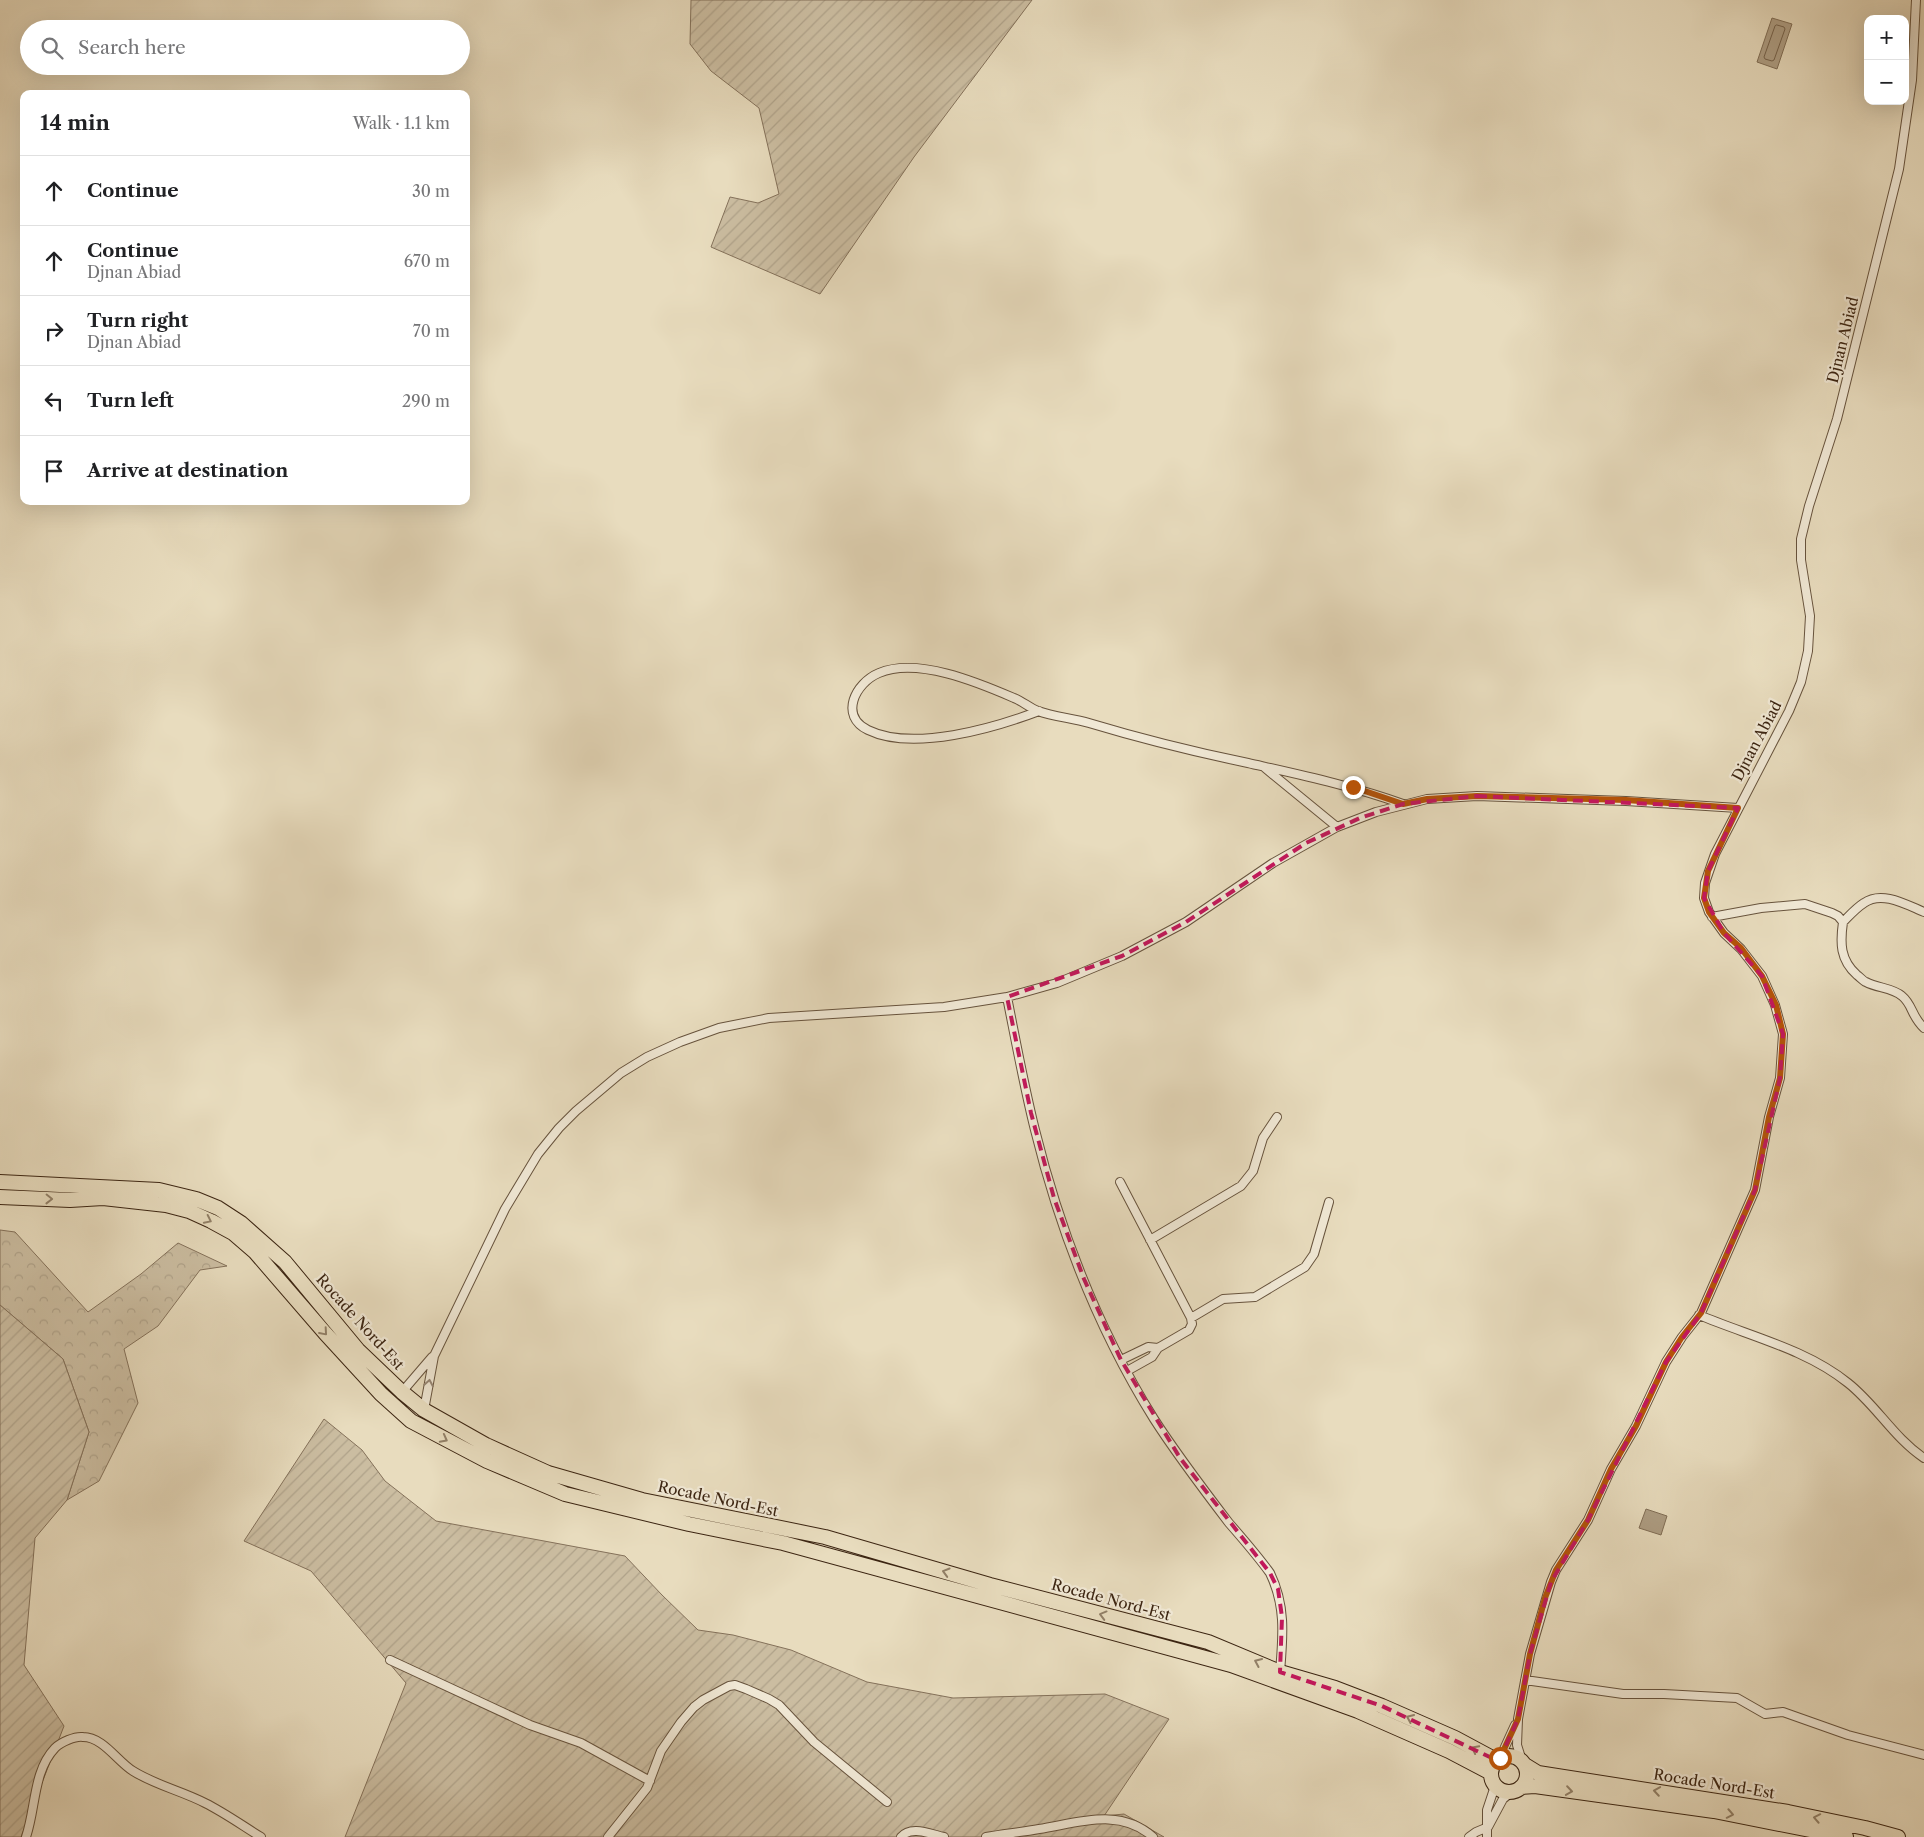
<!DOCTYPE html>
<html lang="en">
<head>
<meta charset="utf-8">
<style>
	body { margin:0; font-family:"Libre Caslon Text",serif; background:#f6f6f6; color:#202124 }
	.controls { position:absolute; right:15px; top:15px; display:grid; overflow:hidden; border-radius:10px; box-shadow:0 5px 20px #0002 }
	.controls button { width:45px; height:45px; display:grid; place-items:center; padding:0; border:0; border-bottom:1px solid #e0e0e0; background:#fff; color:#202124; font:25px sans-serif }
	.stop { position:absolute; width:15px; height:15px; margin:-11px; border:4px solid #b45309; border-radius:50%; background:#fff }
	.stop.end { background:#b45309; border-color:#fff; box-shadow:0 1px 5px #0008 }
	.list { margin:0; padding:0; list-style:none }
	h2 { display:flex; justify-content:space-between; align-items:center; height:65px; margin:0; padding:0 20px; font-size:21px }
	h2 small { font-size:16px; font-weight:400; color:#757577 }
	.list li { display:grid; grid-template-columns:32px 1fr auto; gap:15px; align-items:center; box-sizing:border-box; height:70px; padding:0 20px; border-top:1px solid #e0e0e0 }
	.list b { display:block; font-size:19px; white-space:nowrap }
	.list p { margin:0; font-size:16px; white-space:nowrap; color:#757577 }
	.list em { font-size:16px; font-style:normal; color:#757577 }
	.icon { flex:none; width:28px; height:28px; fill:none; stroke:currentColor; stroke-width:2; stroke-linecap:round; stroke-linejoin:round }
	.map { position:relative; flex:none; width:1924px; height:1837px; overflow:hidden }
	.search { position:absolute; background:#fff; box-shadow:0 5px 20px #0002; left:20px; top:20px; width:450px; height:55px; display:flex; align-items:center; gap:12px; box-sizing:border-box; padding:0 18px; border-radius:28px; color:#757577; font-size:19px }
	.panel { position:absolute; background:#fff; box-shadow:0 5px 20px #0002; left:20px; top:90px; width:450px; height:415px; border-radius:10px }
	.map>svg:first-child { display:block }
	.forest { fill:url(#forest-crowns); stroke:#84715a }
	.garden { fill:url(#garden-furrows); stroke:#84715a }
	.water { fill:#ae9e84; stroke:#806e56 }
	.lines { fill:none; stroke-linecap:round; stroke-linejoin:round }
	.shore { stroke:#75624b; stroke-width:1 }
	.street-casing { stroke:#67533d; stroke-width:10 }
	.highway-casing { stroke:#3c2512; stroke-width:16 }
	.street { stroke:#f0e8d5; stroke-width:8 }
	.highway { stroke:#e8dcbe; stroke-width:14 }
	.oneway { stroke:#928068 }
	.oneway2 { stroke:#968674 }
	.route { stroke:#b45309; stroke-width:6 }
	.marked { fill:none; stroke:#c2185b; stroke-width:4; stroke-dasharray:10 6; stroke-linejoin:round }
	.labels { text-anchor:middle; stroke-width:4.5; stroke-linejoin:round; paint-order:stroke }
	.street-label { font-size:15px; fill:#3c2512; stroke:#f0e8d5 }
</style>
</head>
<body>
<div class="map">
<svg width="1924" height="1837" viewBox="0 0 1924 1837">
	<defs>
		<pattern id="forest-crowns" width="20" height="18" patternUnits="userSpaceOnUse" patternTransform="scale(1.25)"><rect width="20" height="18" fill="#cbbda1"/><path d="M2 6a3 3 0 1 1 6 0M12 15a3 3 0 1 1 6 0" fill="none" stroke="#afa28a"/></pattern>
		<pattern id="garden-furrows" width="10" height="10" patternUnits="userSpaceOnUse" patternTransform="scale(1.25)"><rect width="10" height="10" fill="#cbbda1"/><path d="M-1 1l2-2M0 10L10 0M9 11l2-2" fill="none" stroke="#afa28a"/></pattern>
	</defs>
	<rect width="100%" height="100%" fill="#e8dcbe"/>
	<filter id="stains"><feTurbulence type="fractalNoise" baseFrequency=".004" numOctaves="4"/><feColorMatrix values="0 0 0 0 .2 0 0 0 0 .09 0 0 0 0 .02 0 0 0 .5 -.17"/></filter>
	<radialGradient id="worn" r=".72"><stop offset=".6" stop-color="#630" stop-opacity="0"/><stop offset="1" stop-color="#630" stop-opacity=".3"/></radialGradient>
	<path class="forest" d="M0,1230L15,1232L88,1312L141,1274L178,1243L227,1266L200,1270L158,1326L124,1349L138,1403L99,1481L67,1500L89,1432L63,1359L0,1305Z"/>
	<path class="garden" d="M691,0H1032L914,157L820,294L711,247L730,197L758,203L779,194L759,108L711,71L690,44Z
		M0,1305L63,1359L89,1432L67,1500L35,1538L24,1665L64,1726L21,1837H0Z
		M324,1419L362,1450L385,1481L436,1521L625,1556L662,1595L698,1630L733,1635L791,1650L867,1682L953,1698L1105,1694L1169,1719L1104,1816L1124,1814L1164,1837H345L406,1683L311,1571L244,1541Z"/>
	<path class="water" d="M1772,18L1792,24L1777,69L1757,62Z
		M1646,1509L1667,1516L1661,1535L1639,1528Z"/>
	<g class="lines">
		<path class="shore" d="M1777,25L1784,27L1785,29L1774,60L1772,61L1765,59L1764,57L1775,26Z"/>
		<g class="street-casing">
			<path id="street" d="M1039,711C994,728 913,752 868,730C839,716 855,683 879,673C917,657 977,682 1014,698C1022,701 1030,708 1038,711C1054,717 1073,718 1089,723C1142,739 1195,752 1248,763C1301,775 1353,786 1403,804
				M1265,768L1337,827
				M1712,917L1761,908L1805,904L1832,913L1838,916L1843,922C1840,943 1840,960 1857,975C1860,977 1863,981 1866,982C1877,988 1893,988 1902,996C1913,1005 1911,1016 1924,1028
				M1843,922C1850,915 1856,908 1864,903C1882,890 1907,905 1924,912
				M1007,997C1016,1042 1024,1086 1035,1130C1060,1231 1099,1331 1154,1419C1177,1455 1203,1489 1229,1523C1243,1539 1257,1555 1270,1573C1286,1606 1283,1636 1280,1672
				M1120,1182L1191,1318L1192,1324L1189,1330L1158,1348L1152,1357L1127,1371
				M1150,1240L1241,1186L1253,1171L1263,1138L1277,1117
				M1699,1315C1749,1336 1806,1349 1848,1383C1876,1405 1894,1438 1924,1458
				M1191,1318L1223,1299L1255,1297L1305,1267L1314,1254L1329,1202
				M1121,1360L1148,1347L1158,1348
				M402,1392L432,1357
				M424,1410L434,1356L505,1209L538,1154L559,1128L576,1111L621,1073L647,1057L680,1042L719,1028L769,1018L944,1007L1007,997L1057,983L1122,956L1186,922L1273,863L1337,827L1376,812L1427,799L1477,796L1626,801L1738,808
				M390,1660L530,1725L581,1743L650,1781
				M1525,1680L1623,1694H1664L1737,1698L1765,1714L1783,1712L1848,1735L1924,1755
				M1500,1758L1515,1725
				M1522,1761L1517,1745L1518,1719L1530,1654L1551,1582L1556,1570L1588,1520L1611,1469L1636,1426L1666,1362L1682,1337L1701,1313L1755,1190L1769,1117L1780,1078L1783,1034L1775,1005L1762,976L1741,949L1724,933L1709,912L1704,898L1705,883L1715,854L1789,711L1801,682L1808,651L1810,616L1801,560V539L1809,506L1837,419L1899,169L1912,80L1916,0
				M26,1837C36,1808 33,1771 55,1748C61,1742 75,1736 83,1737C103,1737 117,1761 133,1771C155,1785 182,1791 205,1803C225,1813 243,1826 261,1837
				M608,1837L647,1788L661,1751L681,1722L694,1707L703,1700L729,1686L735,1685L746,1689L769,1699L779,1705L814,1742L887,1802
				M901,1837C911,1825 930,1834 944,1837
				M986,1837C1004,1834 1022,1832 1039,1829C1078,1823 1120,1807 1153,1837
				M1469,1837L1476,1832L1488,1827L1503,1799L1513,1791
				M1487,1837V1810L1495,1786"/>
		</g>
		<g class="highway-casing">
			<path id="highway" d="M0,1182L159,1190L196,1199L218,1208L241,1223L285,1262L358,1350L402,1392L424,1410L486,1445L548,1473L642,1500L825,1537L990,1585L1208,1642L1280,1672L1335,1688L1382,1706L1455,1738L1496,1760
				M0,1197L70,1200L103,1198L166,1205L189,1211L211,1221L233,1233L255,1252L325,1333L381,1394L411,1421L487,1461L565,1494L689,1524L783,1543L1231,1665L1358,1711L1449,1751L1491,1773
				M1491 1774a18 18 0 1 1 36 0a18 18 0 1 1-36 0Z
				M1525,1765L1538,1773L1788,1812L1865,1828L1898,1837
				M1521,1787L1535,1786L1714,1811L1846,1837"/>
		</g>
		<use href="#street" class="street"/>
		<use href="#highway" class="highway"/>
	</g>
	<defs><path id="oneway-chevron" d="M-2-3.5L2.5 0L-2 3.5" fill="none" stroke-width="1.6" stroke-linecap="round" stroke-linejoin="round" transform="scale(1.25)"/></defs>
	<g class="oneway">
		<use href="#oneway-chevron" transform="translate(49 1199) rotate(1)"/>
		<use href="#oneway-chevron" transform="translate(208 1220) rotate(26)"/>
		<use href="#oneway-chevron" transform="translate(324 1332) rotate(49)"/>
		<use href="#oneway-chevron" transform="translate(444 1439) rotate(28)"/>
		<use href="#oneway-chevron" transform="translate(946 1572) rotate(-164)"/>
		<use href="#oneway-chevron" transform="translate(1103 1615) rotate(-165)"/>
		<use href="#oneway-chevron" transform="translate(1258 1662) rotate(-156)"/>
		<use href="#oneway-chevron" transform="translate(1410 1718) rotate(-156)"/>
		<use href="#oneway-chevron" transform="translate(1475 1749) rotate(-152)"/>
		<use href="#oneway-chevron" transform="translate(1569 1791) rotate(8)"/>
		<use href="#oneway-chevron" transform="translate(1657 1791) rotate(-171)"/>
		<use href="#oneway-chevron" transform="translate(1730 1814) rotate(11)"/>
		<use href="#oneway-chevron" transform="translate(1817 1818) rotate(-169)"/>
	</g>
	<use class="oneway2" href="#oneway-chevron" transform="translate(429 1383) rotate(-80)"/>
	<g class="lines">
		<path class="route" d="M1353,787L1403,804L1427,799L1477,796L1626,800L1738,808L1708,871L1704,898L1709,912L1724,933L1741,948L1762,976L1776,1005L1783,1034L1780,1078L1769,1117L1755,1190L1701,1313L1682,1337L1666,1362L1636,1426L1611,1469L1588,1520L1556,1570L1545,1598L1530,1654L1518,1719L1500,1758"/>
	</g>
	<path class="marked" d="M1477,796L1738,808L1708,871L1704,898L1724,933L1762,976L1783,1034L1780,1078L1755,1190L1701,1313L1666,1362L1588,1520L1551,1582L1530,1654L1518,1719L1500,1758L1496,1760L1382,1706L1280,1672L1282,1617L1278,1589L1270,1573L1180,1458L1121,1360L1084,1279L1054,1198L1031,1113L1007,997L1122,956L1186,922L1306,843L1360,818L1403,804Z"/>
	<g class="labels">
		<g class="street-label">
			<text transform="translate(1843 340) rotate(-76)" y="5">Djnan Abiad</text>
			<text transform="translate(1757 741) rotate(-62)" y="5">Djnan Abiad</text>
			<text transform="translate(360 1322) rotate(48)" y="5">Rocade Nord-Est</text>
			<text transform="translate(718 1499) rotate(12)" y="5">Rocade Nord-Est</text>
			<text transform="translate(1111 1600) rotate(15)" y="5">Rocade Nord-Est</text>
			<text transform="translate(1714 1784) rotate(9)" y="5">Rocade Nord-Est</text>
		</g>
	</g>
	<rect width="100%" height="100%" filter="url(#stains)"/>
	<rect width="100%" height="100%" fill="url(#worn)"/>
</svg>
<div class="controls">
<button>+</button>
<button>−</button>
</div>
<div class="stop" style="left:1500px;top:1758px"></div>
<div class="stop end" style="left:1353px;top:787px"></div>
<div class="search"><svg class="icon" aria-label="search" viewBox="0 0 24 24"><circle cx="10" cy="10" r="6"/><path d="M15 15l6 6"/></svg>Search here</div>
<section class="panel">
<h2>14 min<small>Walk · 1.1 km</small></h2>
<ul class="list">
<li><svg class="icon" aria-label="ahead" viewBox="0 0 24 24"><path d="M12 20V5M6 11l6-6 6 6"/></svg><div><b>Continue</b></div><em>30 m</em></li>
<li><svg class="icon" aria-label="ahead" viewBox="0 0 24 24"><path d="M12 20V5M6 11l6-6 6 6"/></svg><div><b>Continue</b><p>Djnan Abiad</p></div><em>670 m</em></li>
<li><svg class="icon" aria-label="right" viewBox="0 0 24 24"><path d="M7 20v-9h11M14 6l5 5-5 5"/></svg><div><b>Turn right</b><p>Djnan Abiad</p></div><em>70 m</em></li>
<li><svg class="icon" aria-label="left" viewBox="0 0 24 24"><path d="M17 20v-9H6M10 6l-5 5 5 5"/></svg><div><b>Turn left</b></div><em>290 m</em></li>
<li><svg class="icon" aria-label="arrive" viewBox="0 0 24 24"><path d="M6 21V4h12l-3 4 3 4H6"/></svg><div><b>Arrive at destination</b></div></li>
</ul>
</section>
</div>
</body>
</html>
